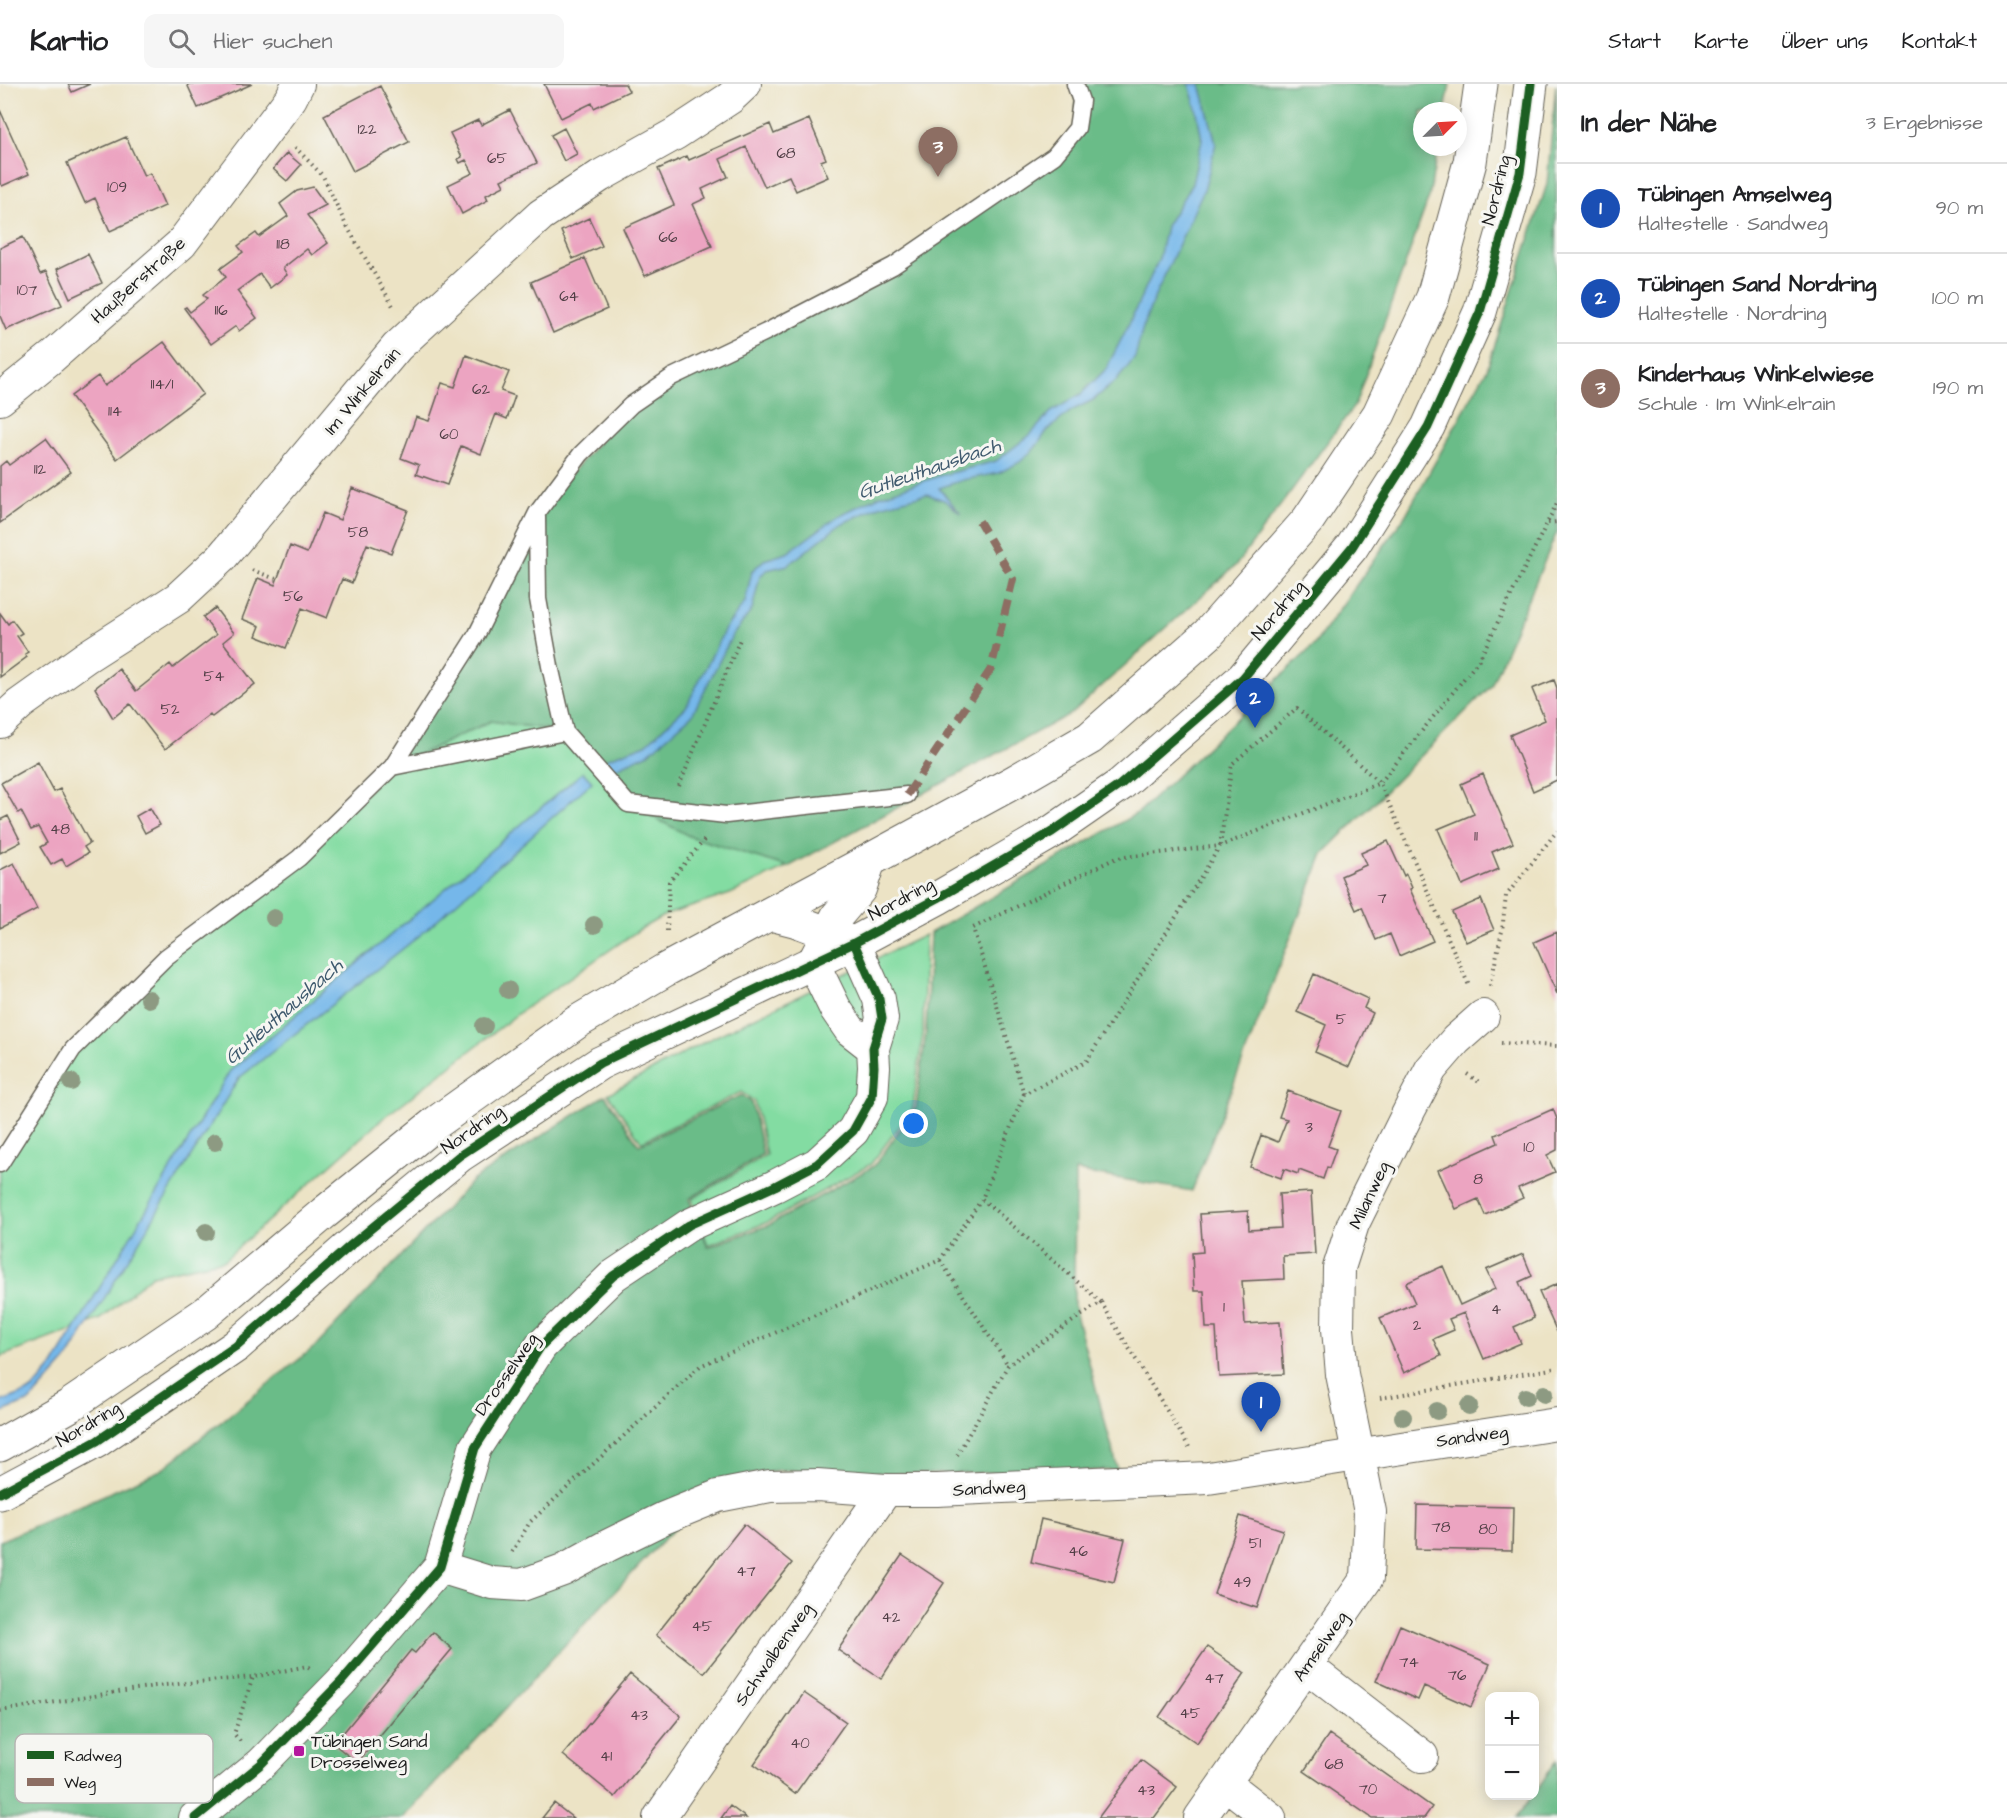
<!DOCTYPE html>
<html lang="de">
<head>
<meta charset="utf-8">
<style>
	body { margin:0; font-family:"Architects Daughter",sans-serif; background:#f6f6f6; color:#202124 }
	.controls { position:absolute; right:18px; bottom:18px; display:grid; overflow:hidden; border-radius:12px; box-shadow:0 3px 15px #0003 }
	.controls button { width:54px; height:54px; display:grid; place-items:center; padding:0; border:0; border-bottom:2px solid #e0e0e0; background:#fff; color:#202124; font:30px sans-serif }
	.compass { position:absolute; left:1413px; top:18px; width:54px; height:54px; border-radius:50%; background:#fff; box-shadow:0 3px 15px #0003; rotate:66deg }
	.you { position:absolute; left:914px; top:1040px; width:21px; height:21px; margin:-15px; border:4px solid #fff; border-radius:50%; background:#1a73e8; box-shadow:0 0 0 9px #1a73e833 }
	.badge { display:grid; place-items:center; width:39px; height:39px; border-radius:50%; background:#111827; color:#fff; font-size:20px; font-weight:700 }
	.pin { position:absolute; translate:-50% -50px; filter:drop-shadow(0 2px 3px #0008) }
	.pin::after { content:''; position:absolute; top:32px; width:21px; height:18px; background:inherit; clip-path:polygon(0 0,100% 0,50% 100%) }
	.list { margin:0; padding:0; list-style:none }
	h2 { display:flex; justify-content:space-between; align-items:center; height:78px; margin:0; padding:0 24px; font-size:26px }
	h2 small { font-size:20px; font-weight:400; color:#757577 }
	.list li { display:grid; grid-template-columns:39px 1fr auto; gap:18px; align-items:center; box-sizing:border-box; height:90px; padding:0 24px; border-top:2px solid #e0e0e0 }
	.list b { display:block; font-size:22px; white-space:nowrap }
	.list p { margin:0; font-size:20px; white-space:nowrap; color:#757577 }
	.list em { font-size:20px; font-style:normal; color:#757577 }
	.icon { flex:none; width:33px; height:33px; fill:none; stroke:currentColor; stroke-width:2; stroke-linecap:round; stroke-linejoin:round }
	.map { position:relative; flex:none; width:1557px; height:1734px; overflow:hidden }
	header { display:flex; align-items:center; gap:36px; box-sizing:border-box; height:84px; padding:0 30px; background:#fff; border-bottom:2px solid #e0e0e0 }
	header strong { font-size:28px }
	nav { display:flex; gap:33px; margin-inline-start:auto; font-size:21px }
	.search { width:420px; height:54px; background:#f6f6f6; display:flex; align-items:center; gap:15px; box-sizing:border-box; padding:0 21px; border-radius:12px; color:#757577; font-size:22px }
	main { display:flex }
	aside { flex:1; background:#fff }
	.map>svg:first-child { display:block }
	.green { fill:#83dca2; stroke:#507c5f; stroke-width:1.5 }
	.forest { fill:#6abc88; stroke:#436c52; stroke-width:1.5 }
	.water { fill:#74b7ea; stroke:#486a83; stroke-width:1.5 }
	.building { fill:#eca4c1 }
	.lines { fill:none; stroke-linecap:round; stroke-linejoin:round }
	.service-casing { stroke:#656257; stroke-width:19 }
	.minor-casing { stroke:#656257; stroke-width:34 }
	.tertiary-casing { stroke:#656257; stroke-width:35 }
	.path { stroke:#656257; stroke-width:4; stroke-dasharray:1.5 4.5; stroke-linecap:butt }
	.service { stroke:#fff; stroke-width:16 }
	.minor { stroke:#fff; stroke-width:32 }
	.tertiary { stroke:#fff; stroke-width:33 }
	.quiet { stroke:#8d6e63; stroke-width:8; stroke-dasharray:15 8; stroke-linecap:butt }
	.cycleway-casing { stroke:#f6f6f2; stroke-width:13 }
	.cycleway { stroke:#1b5e20; stroke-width:9 }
	.tree { fill:#8d9a82 }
	.poi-dot { fill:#b5179e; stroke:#f6f6f2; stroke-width:2 }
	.labels { text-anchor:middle; stroke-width:6; stroke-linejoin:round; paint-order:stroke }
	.number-label { font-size:15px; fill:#503e45 }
	.street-label { font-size:18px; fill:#1c1c1c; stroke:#f6f6f2 }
	.poi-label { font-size:18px; fill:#1c1c1c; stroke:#f6f6f2; text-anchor:start }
	.water-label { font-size:20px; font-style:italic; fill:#3f5a6e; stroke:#f6f6f2 }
	.key { fill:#f6f6f2; stroke:#b5b5b2; stroke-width:1.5 }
	.key-label { font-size:16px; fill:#1c1c1c }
</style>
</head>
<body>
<header>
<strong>Kartio</strong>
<div class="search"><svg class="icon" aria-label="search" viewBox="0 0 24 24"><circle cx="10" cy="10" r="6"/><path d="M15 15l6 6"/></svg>Hier suchen</div>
<nav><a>Start</a><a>Karte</a><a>Über uns</a><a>Kontakt</a></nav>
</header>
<main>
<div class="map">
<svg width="1557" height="1734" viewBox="0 0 1557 1734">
	<rect width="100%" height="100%" fill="#f6f6f2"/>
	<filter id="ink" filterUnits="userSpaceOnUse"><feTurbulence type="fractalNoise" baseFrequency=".0167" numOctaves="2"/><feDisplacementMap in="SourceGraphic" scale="12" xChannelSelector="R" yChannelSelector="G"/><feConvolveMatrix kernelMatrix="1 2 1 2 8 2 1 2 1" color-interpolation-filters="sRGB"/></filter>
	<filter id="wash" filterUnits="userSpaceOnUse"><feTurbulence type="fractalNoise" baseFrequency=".008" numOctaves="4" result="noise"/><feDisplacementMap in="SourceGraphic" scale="24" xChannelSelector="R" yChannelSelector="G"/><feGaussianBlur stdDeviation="1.35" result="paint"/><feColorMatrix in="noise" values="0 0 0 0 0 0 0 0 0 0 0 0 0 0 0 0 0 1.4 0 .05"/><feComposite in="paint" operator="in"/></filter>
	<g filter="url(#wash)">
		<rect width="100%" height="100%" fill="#ece3c5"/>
		<path class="green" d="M491,637L565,648L689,752L788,783L730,810L663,832L639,846L520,928L381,1036L224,1176L152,1191L101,1235L0,1273V1080L73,965L166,873L299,774L392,683Z
			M925,851L923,948L913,1024L871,1080L768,1138L708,1161L692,1115L766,1071L754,1017L741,1008L641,1058L608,1010L710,955Z"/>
		<path class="forest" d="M1075,0H1450L1445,27H1422V63H1438L1429,113L1355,321L1237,480L1072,629L788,783L689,752L628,720L565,648L491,637L392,683L537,429L631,321L893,182L1054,72L1077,44Z
			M1556,0L1557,448L1491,602L1323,770L1192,1107L1075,1087L1074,1223L1118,1386L927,1390L779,1386L727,1395L667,1452L403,1734H0V1457L161,1386L317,1261L473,1096L605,1011L639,1061L741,1011L751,1018L763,1070L689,1115L708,1163L769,1141L874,1082L916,1024L926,947L930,849L1139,728L1314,561L1405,432L1487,285L1547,100Z
			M1557,1676V1734H1516L1532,1712H1534L1535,1708Z"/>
		<path class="water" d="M1189,0H1200L1216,59L1205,103L1152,219L1143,243L1135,274L1117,296L1093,316L1071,327L1047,347L1035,364L1020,378L999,389L963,396L939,404L961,430L946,417L927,410L880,422L841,440L788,481L767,486L760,492L752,526L732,552L692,631L649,669L612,686L606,675L646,660L686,623L725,545L745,518L752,487L764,476L787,469L838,432L879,412L939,392L996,377L1030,351L1051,328L1081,310L1106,285L1126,246L1159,175L1166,142L1192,100L1202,56L1197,28Z
			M583,688L592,698L419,852L239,994L66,1277L30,1317L0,1329V1318L32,1306L52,1283L230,987Z"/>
		<g id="blocks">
			<path class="building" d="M68,0H90L72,8Z
				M187,0H252L198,24Z
				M544,0H625L629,7L594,24L592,19L561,34Z
				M380,2L409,58L353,87L324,31Z
				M0,26L29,90L2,102L0,99Z
				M510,26L537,79L501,96L504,102L486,111L488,116L462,130L448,101L473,89L466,76L460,79L458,75L462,73L450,49L478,36L481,41Z
				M809,35L826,75L821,77L828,93L796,107L789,92L765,103L746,63L720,75L728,93L702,105L706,114L693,120L712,162L645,192L623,144L674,121L658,85L687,72L689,76L770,40L774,50Z
				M564,44L577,70L564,77L551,51Z
				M126,53L144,92L150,89L165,122L110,147L95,114L85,119L67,79Z
				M287,69L301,81L287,97L273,85Z
				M313,103L326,121L307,131L328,159L312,171L307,165L283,184L287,191L270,204L260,190L237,207L257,234L239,247L236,242L211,260L184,224L186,223L190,228L207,215L203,211L226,193L220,185L243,168L238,162L256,149L259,153L288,132L280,120L297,107Z
				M589,134L602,162L573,175L561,147Z
				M23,153L40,190L46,188L62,221L6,246L0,232V164Z
				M88,170L102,199L70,214L57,185Z
				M585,174L607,225L553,249L531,198Z
				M164,258L203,310L117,375L71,312L98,292L105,302Z
				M466,271L509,288L501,307L515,312L507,335L496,330L481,370L461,362L447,401L416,390L419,381L401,374L416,333L429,337L442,299L455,303Z
				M46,354L71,388L0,439V382L6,377L9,381Z
				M352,404L408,426L391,469L367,460L352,499L342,495L327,534L302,524L286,564L256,552L260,542L242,535L258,494L275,501L290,462L307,469L323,429L340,436Z
				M215,524L234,549L223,558L255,600L212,633L210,630L165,665L130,620L113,634L95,604L119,585L136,607L170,580L173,584L216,551L203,533Z
				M0,529L8,540L12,536L22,549L17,552L28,568L25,570L27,573L0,593Z
				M1554,596L1557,604V696L1533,707L1510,651L1545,636L1532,605Z
				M38,678L54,708L60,705L90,759L84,763L88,769L66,782L62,775L51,781L40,763L47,759L38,743L31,746L21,727L18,729L1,699Z
				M1483,690L1513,759L1492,768L1499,785L1462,801L1438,745L1474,730L1461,700Z
				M150,724L160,741L145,749L136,732Z
				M8,732L21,758L0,769V736Z
				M1388,757L1404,792L1406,790L1412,804L1410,805L1433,857L1399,872L1390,850L1376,856L1362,823L1356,826L1341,792L1366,781L1361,769Z
				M14,779L37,825L0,844V786Z
				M1481,815L1494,846L1466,858L1452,828Z
				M1557,848V910L1534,858Z
				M1314,890L1368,915L1364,924L1373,929L1349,983L1315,968L1326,941L1297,928Z
				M1288,1007L1341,1027L1328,1062L1336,1065L1329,1084L1327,1083L1323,1095L1299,1086L1298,1090L1284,1085L1281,1094L1250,1083L1261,1051L1278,1058L1287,1035L1279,1033Z
				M1553,1025L1557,1035V1066L1547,1071L1555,1088L1518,1104L1523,1114L1485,1131L1478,1115L1456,1125L1438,1086L1498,1059L1495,1051Z
				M1311,1108L1315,1170L1283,1172L1284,1195L1242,1197L1245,1240L1280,1238L1284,1290L1219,1293L1216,1244H1206L1204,1207H1194L1192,1169L1203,1168L1200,1130L1248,1127L1249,1146L1281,1144L1279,1110Z
				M1523,1170L1532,1192L1519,1198L1534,1234L1514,1243L1521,1259L1484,1275L1464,1229L1449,1235L1454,1246L1433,1255L1441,1272L1404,1289L1380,1234L1415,1219L1406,1199L1443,1182L1460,1221L1495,1205L1486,1186Z
				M1557,1200V1248L1539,1208Z
				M1417,1421L1513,1423L1512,1467L1416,1465Z
				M1240,1432L1283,1446L1257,1524L1214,1510Z
				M1041,1435L1125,1455L1114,1498L1031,1478Z
				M744,1440L792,1479L704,1589L656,1551Z
				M902,1471L944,1499L881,1595L838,1566Z
				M1400,1541L1490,1580L1471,1623L1424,1602L1418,1616L1376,1597Z
				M433,1548L452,1565L357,1679L334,1660L411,1566L415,1569Z
				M1207,1563L1245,1589L1197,1659L1159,1633Z
				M630,1590L681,1632L615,1713L563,1671Z
				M804,1609L846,1638L795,1710L754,1680Z
				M1329,1650L1432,1723L1424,1734H1372L1304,1687Z
				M1141,1676L1177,1703L1154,1734H1098Z
				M554,1719L573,1734H542Z
				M730,1722L746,1734H721Z"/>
		</g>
	</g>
	<g filter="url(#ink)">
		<use href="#blocks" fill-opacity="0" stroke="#656257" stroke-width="1.5"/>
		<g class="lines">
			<g class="service-casing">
				<path id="service" d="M537,433L538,515L550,582L565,648L628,720L726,731L907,711
					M392,683L565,648
					M0,1080L73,965L166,873L299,774L392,683L477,550L537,429L581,370L631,321L672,293L766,248L893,182L1054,72L1077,44L1081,17L1075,0"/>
			</g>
			<g class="minor-casing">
				<path id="minor" d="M0,315L52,273L181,160L291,14L298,0
					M0,638L20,620L86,573L178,514L221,474L397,263L541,131L600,92L675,50L730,14L745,0
					M870,776L860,805L837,832L813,879L835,924L850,946L873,964
					M440,1483L492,1499L522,1501L563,1486L607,1462L664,1434L718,1412L770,1402L817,1401L886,1406H937L1208,1394L1557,1340
					M1306,1582L1422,1672
					M1225,1699L1270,1734
					M195,1734L261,1680L341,1598L440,1483L475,1364L541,1262L613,1192L689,1141L775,1102L817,1080L853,1047L872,1013L874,983L873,964L882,935L879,915L854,859L796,837L769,830
					M659,1734L886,1406
					M1200,1734L1367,1494L1370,1428L1342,1290L1338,1245L1339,1184L1353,1140L1411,1023L1431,985L1456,956L1483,932"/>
			</g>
			<g class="tertiary-casing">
				<path id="tertiary" d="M0,1361L69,1322L206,1229L324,1129L437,1038L577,938L665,886L870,776L1014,698L1090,654L1208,550L1308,436L1379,330L1433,213L1470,78L1481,0
					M0,1409L97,1357L236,1262L351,1161L459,1072L600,979L854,859L938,814L1052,748L1120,701L1243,594L1352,463L1428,343L1480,228L1520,89L1531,0"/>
			</g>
			<path class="path" d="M295,63L323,92L345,139L393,222
				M1548,439L1557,438
				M252,486L276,495
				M679,702L741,553
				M667,847L669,798L706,754
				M1490,902L1502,847L1506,812L1557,747
				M1501,959L1557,962
				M1467,990L1482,1000
				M1024,1010L973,844L1116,774L1220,762L1232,680L1297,624L1380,699L1470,904
				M982,1115L1101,1218
				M940,1176L1008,1281
				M1380,1314L1557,1284
				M957,1371L1008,1281L1101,1218L1189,1363
				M512,1468L530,1438L700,1282L940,1176L982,1115L1024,1010L1086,978L1220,762L1380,699L1479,576L1557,419
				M0,1627L155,1602L253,1593L307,1582L310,1584
				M240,1657L234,1650L253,1593"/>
			<use href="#service" class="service"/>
			<use href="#minor" class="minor"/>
			<use href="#tertiary" class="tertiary"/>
			<path class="quiet" d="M907,711L991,585L1013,495L979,437"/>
			<g class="cycleway-casing">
				<path id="cycleway" d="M0,1409L97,1357L236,1262L351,1161L459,1072L600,979L854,859L938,814L1052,748L1120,701L1243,594L1352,463L1428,343L1480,228L1520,89L1531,0
					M195,1734L261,1680L341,1598L440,1483L475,1364L541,1262L613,1192L689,1141L775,1102L817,1080L853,1047L872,1013L874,983L873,964L882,935L879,915L854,859"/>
			</g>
			<use href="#cycleway" class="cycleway"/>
		</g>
		<g class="tree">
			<circle cx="274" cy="834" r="9"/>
			<circle cx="594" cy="841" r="9"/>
			<circle cx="508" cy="906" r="9"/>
			<circle cx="149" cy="915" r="9"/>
			<circle cx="484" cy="942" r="9"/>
			<circle cx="71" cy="998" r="9"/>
			<circle cx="215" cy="1058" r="9"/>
			<circle cx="206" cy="1148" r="9"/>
			<circle cx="1544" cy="1310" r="9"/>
			<circle cx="1526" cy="1313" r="9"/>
			<circle cx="1469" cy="1322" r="9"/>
			<circle cx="1437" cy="1327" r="9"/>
			<circle cx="1403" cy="1333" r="9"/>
		</g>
	</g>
	<rect class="poi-dot" x="293" y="1661" width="12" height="12" rx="3"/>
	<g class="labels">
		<g class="number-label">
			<text x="367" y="50">122</text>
			<text x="786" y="74">68</text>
			<text x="497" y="79">65</text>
			<text x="117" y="108">109</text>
			<text x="668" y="158">66</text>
			<text x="283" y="165">118</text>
			<text x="27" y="211">107</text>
			<text x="569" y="217">64</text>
			<text x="221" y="231">116</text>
			<text x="162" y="305">114/1</text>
			<text x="481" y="310">62</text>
			<text x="115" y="332">114</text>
			<text x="449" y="355">60</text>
			<text x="40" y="390">112</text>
			<text x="358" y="453">58</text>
			<text x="293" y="517">56</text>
			<text x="214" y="597">54</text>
			<text x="170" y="630">52</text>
			<text x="60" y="750">48</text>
			<text x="1476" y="757">11</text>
			<text x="1382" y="819">7</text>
			<text x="1341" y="940">5</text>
			<text x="1309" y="1048">3</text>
			<text x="1529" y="1068">10</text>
			<text x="1478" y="1100">8</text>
			<text x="1224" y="1228">1</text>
			<text x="1496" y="1230">4</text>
			<text x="1417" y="1246">2</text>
			<text x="1441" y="1448">78</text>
			<text x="1488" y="1450">80</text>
			<text x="1255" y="1464">51</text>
			<text x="1078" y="1472">46</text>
			<text x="746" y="1492">47</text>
			<text x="1242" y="1503">49</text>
			<text x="891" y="1538">42</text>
			<text x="702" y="1547">45</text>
			<text x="1409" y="1583">74</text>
			<text x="1457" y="1596">76</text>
			<text x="1214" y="1599">47</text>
			<text x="1190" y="1634">45</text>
			<text x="639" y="1636">43</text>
			<text x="800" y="1664">40</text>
			<text x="606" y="1677">41</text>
			<text x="1334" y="1685">68</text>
			<text x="1368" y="1710">70</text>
			<text x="1146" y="1711">43</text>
		</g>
		<g class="street-label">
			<text transform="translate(1496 106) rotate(-76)" y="6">Nordring</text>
			<text transform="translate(138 196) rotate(-42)" y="6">Haußerstraße</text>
			<text transform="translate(362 307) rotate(-50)" y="6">Im Winkelrain</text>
			<text transform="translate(1278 526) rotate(-50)" y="6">Nordring</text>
			<text transform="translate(901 815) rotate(-28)" y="6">Nordring</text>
			<text transform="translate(472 1045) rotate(-35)" y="6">Nordring</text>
			<text transform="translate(1369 1111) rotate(-65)" y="6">Milanweg</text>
			<text transform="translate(506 1290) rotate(-55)" y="6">Drosselweg</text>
			<text transform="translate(88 1340) rotate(-31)" y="6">Nordring</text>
			<text transform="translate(1472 1352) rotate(-8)" y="6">Sandweg</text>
			<text transform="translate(989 1404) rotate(-3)" y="6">Sandweg</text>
			<text transform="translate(1320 1562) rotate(-55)" y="6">Amselweg</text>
			<text transform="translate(773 1570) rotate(-55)" y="6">Schwalbenweg</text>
		</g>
		<g class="poi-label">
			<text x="311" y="1663">Tübingen Sand<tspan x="311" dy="21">Drosselweg</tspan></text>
		</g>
		<g class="water-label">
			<text transform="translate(929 384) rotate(-19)" y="7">Gutleuthausbach</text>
			<text transform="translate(283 927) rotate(-41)" y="7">Gutleuthausbach</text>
		</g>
	</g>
	<rect x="15" y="1650" width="198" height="69" rx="9" class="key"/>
	<rect x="27" y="1667" width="27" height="8" fill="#1b5e20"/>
	<rect x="27" y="1694" width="27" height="8" fill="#8d6e63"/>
	<g class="key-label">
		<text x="64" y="1677">Radweg</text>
		<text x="64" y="1704">Weg</text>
	</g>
</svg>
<div class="controls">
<button>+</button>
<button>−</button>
</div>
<svg class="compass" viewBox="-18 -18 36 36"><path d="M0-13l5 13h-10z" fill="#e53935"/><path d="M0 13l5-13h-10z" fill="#757577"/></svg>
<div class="you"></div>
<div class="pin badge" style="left:1261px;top:1348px;background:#1a4fb4">1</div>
<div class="pin badge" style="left:1255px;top:644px;background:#1a4fb4">2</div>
<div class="pin badge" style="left:938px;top:93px;background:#8d6e63">3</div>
</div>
<aside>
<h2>In der Nähe<small>3 Ergebnisse</small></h2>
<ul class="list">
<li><span class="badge" style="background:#1a4fb4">1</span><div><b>Tübingen Amselweg</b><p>Haltestelle · Sandweg</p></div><em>90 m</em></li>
<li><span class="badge" style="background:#1a4fb4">2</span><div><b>Tübingen Sand Nordring</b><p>Haltestelle · Nordring</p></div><em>100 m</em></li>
<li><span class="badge" style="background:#8d6e63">3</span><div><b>Kinderhaus Winkelwiese</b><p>Schule · Im Winkelrain</p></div><em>190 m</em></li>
</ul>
</aside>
</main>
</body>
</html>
